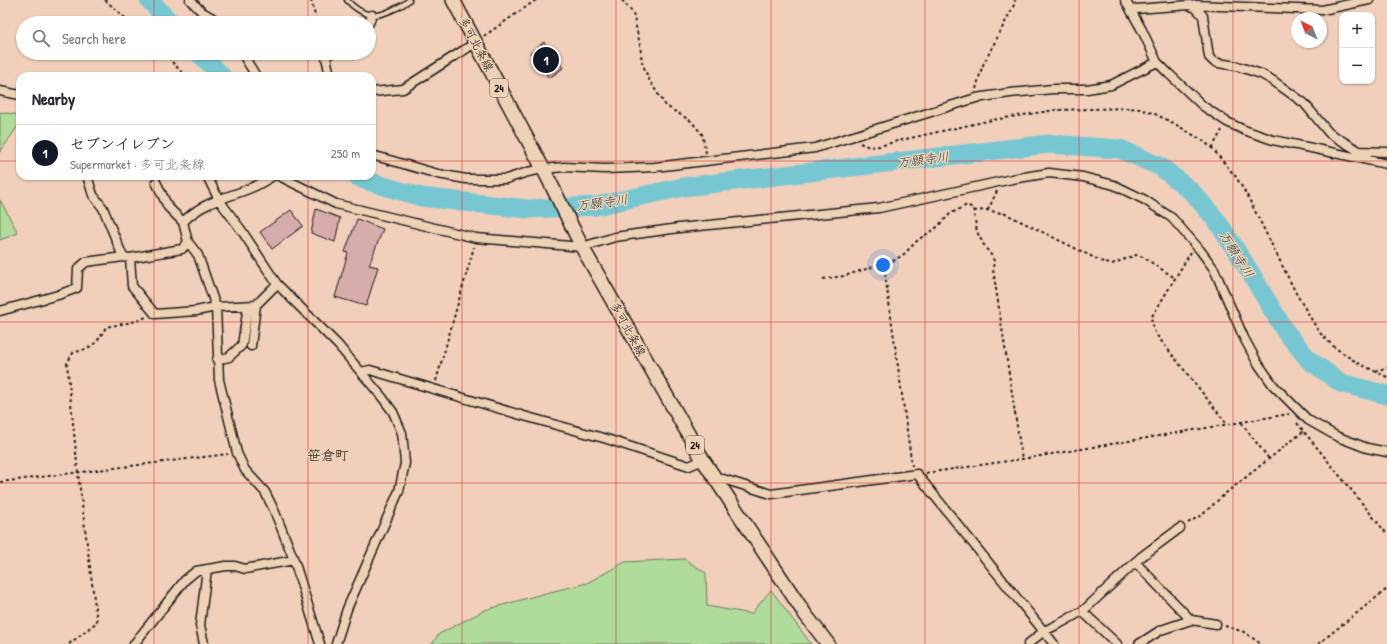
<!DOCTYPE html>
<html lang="en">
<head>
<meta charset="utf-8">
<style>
	body { margin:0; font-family:"Patrick Hand","Klee One",sans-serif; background:#f7f7f7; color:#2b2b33 }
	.controls { position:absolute; right:12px; top:12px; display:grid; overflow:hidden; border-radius:8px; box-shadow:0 1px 3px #0004 }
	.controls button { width:36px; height:36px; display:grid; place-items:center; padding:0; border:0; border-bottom:1px solid #e1e1e2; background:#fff; color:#2b2b33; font:20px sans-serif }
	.compass { position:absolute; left:1291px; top:12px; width:36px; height:36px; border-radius:50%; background:#fff; box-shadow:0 1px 3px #0004; rotate:318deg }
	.you { position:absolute; left:883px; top:265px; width:14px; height:14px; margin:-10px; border:3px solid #fff; border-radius:50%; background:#1a73e8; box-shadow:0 0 0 6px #1a73e833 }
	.badge { display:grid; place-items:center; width:26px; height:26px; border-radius:50%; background:#111827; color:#fff; font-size:13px; font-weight:700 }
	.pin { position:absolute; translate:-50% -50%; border:2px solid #fff; box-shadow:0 1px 4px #0006 }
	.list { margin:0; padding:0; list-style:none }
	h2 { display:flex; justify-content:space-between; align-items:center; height:52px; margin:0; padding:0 16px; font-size:17px }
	h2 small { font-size:13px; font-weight:400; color:#7c7c81 }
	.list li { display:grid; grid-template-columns:26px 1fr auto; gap:12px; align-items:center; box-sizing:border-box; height:56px; padding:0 16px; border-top:1px solid #e1e1e2 }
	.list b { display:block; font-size:15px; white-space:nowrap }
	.list p { margin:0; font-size:13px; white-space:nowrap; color:#7c7c81 }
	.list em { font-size:13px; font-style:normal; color:#7c7c81 }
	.icon { flex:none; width:22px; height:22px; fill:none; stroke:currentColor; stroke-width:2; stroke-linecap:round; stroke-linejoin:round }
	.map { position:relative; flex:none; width:1387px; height:644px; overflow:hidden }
	.search { position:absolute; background:#fff; box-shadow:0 1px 3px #0004; left:16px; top:16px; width:360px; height:44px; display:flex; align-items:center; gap:10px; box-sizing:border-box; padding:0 14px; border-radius:22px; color:#7c7c81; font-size:15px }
	.panel { position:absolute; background:#fff; box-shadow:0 1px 3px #0004; left:16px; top:72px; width:360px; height:108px; border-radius:12px }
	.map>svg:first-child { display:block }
	.green { fill:#b0dc9b; stroke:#667c5c }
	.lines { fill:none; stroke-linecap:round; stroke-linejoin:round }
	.river { stroke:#77c7d3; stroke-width:19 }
	.building { fill:#d6adab; stroke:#1c1c1c }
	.service-casing { stroke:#1c1c1c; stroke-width:7 }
	.minor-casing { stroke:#1c1c1c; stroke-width:11 }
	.primary-casing { stroke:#1c1c1c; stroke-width:16 }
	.path { stroke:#1c1c1c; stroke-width:2; stroke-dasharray:3 3; stroke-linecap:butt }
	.service { stroke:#eed2b5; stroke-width:4 }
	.minor { stroke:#eed2b5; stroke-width:8 }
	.primary { stroke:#eed2b5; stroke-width:13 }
	.grid { fill:none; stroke:#d62828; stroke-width:1; stroke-opacity:0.55 }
	.labels { text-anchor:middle; stroke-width:3; stroke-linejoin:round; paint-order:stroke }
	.shield { fill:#eed2b5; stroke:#5b534a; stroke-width:1 }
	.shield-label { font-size:11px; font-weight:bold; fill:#1c1c1c }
	.street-label { font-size:12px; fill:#1c1c1c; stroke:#eed2b5 }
	.water-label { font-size:13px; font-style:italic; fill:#33474a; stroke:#eed2b5 }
	.quarter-label { font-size:14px; fill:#1c1c1c; stroke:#eed2b5 }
</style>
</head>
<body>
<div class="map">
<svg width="1387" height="644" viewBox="0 0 1387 644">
	<rect width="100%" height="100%" fill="#f2cfba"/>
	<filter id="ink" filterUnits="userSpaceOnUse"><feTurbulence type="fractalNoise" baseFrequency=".025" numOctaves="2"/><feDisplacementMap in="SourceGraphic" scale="8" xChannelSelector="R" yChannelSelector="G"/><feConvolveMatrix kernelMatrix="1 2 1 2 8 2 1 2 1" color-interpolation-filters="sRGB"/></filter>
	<g filter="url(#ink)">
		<path class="green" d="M0,112L20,115V126H18L0,152Z
			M0,200L18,233L0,240Z
			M684,559L706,573L707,606L751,614L771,590L811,644H432L439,634L485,610L542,594L587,583L625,562Z"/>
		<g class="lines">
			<path class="river" d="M149,0L171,23
				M199,53L222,76
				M356,176L364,180L421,197L527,209L596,206L683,187L1049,144L1120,149L1161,167L1192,192L1217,221L1247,267L1285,331L1309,360L1341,383L1387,395"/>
		</g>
		<path class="building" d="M544,42L563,68L549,78L530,53Z
			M316,209L340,218L335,242L311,233Z
			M291,210L303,226L272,249L260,232Z
			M357,219L383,229L369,265L378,267L366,306L335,297L348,253L345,252Z"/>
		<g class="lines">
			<g class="service-casing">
				<path id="service" d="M347,0C353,7 362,13 371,15C380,17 403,6 409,0"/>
			</g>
			<g class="minor-casing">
				<path id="minor" d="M190,0L202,12L211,17L218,23
					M1125,0L1142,30L1157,62L1168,73L1203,106L1227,122L1244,130L1273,140L1387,164
					M1193,7L1195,5L1322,10L1369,0
					M1131,11L1136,9L1190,5L1196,8L1203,16L1209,57L1213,61L1218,63L1237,66L1261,74L1272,80L1304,103L1329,133L1359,151L1387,152
					M369,23L372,15
					M242,53L256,76
					M330,76L326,57L331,53
					M0,91L20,95
					M372,92L403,89L475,43
					M372,155L438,174L466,179H506L528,172L543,169L564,167L605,169L655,167L815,148L976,98L1010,93L1053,89H1087L1111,85L1157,62
					M87,176L93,195L103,208L123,257
					M207,176L219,200L242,231L277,284L338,345L382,397L393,412L402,433L405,463L399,491L347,609L336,644
					M273,176C266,180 260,184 253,187C228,198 203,201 183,222L188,242L198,255L216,307L219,380L233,436L237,453L245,470L265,492L274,510L294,560L320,644
					M279,176L336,204L476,238L582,247L615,237L679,228L879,208L1012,179L1049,173L1083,177L1114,185L1145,200L1172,218L1200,250L1214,269L1244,338L1257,362L1273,385L1308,420L1338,437L1367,448L1387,452
					M156,182L168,207L183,222
					M130,258L132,286L155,314L196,311L216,307L256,305L277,284
					M0,311L58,295L77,288L78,269L86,262L123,257L130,258L182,249L188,242
					M251,346L256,305
					M217,360L229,357L242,345L248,306
					M361,372L370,370L524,416L607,439L689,466L703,460
					M717,480L723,479L771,494L917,474L1054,644
					M1135,562L1191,620
					M1082,611L1117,644
					M134,644L185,580L196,571L226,566H235L245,569L294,560
					M204,644L200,625L207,569
					M1028,644L1044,631L1061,623L1084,610L1141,557L1180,528
					M1139,644L1161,630L1191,620L1216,624"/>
			</g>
			<g class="primary-casing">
				<path id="primary" d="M453,0L547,176L582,247L703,460L805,614L828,644"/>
			</g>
			<path class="path" d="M105,0L131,23
				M311,0L317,23
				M622,0L633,13L640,45L642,62L649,80L666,106L691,121L702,134L706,153
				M484,36L536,0
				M164,53L185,76
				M976,89L982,67L1014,5L1015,0
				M860,143L869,147L880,146L897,141L992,120L1055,110L1127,108L1140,109L1155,114L1173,123L1202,140L1212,148L1236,177L1248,197L1297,295L1319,332L1334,347L1356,362L1387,377
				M1212,148L1222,130
				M988,210L997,191
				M974,211L986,210L1006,214L1105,263L1112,264L1136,255L1143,257L1175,278
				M1191,252L1151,318L1155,333L1227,424
				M885,274L912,466
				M823,279L844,276L895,260L904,254L919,239L935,229L950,214L967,205L973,208L977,232L985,247L992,256L994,261L993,269L1022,459
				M1376,372L1377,370L1387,368
				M436,381L474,247
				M1242,422L1243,425L1269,459
				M1297,423L1387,534
				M926,473L1022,459L1289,414
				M0,482L228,454
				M1188,523L1203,514L1226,493L1304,431
				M1225,626L1244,632L1261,644
				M69,644L97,622L78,473L67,363L73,353C93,347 96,345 106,327L137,321L146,317
				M1318,644L1387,589"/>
			<use href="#service" class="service"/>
			<use href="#minor" class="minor"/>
			<use href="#primary" class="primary"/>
		</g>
	</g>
	<path class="grid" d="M154,0V23M308,0V23M462,0V644M616,0V644M771,0V644M925,0V644M1079,0V644M1233,0V644M154,53V76M308,53V76M0,161H20M372,161H1387M154,176V644M308,176V644M0,322H1387M0,483H1387"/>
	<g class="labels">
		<g class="shield">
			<rect x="490" y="79" width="18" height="18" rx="3"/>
			<rect x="686" y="436" width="18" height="18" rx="3"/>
		</g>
		<g class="shield-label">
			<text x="499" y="92">24</text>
			<text x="695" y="449">24</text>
		</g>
		<g class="street-label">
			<text transform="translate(476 44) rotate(62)" y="4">多可北条線</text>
			<text transform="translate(628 329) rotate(61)" y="4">多可北条線</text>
		</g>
		<g class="water-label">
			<text transform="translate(923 159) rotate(-7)" y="5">万願寺川</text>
			<text transform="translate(602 202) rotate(-8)" y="5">万願寺川</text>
			<text transform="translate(1237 254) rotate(58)" y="5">万願寺川</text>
		</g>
		<g class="quarter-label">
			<text x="328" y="460">笹倉町</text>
		</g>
	</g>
</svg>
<div class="controls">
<button>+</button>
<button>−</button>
</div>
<svg class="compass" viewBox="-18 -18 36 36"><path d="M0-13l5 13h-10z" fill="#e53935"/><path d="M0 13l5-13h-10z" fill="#7c7c81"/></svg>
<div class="you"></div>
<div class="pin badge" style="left:546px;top:60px">1</div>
<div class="search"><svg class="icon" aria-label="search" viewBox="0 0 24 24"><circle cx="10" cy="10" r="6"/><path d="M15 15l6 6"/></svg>Search here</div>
<section class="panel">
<h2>Nearby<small></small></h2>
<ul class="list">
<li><span class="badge">1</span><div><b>セブンイレブン</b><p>Supermarket · 多可北条線</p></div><em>250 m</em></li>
</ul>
</section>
</div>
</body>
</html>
